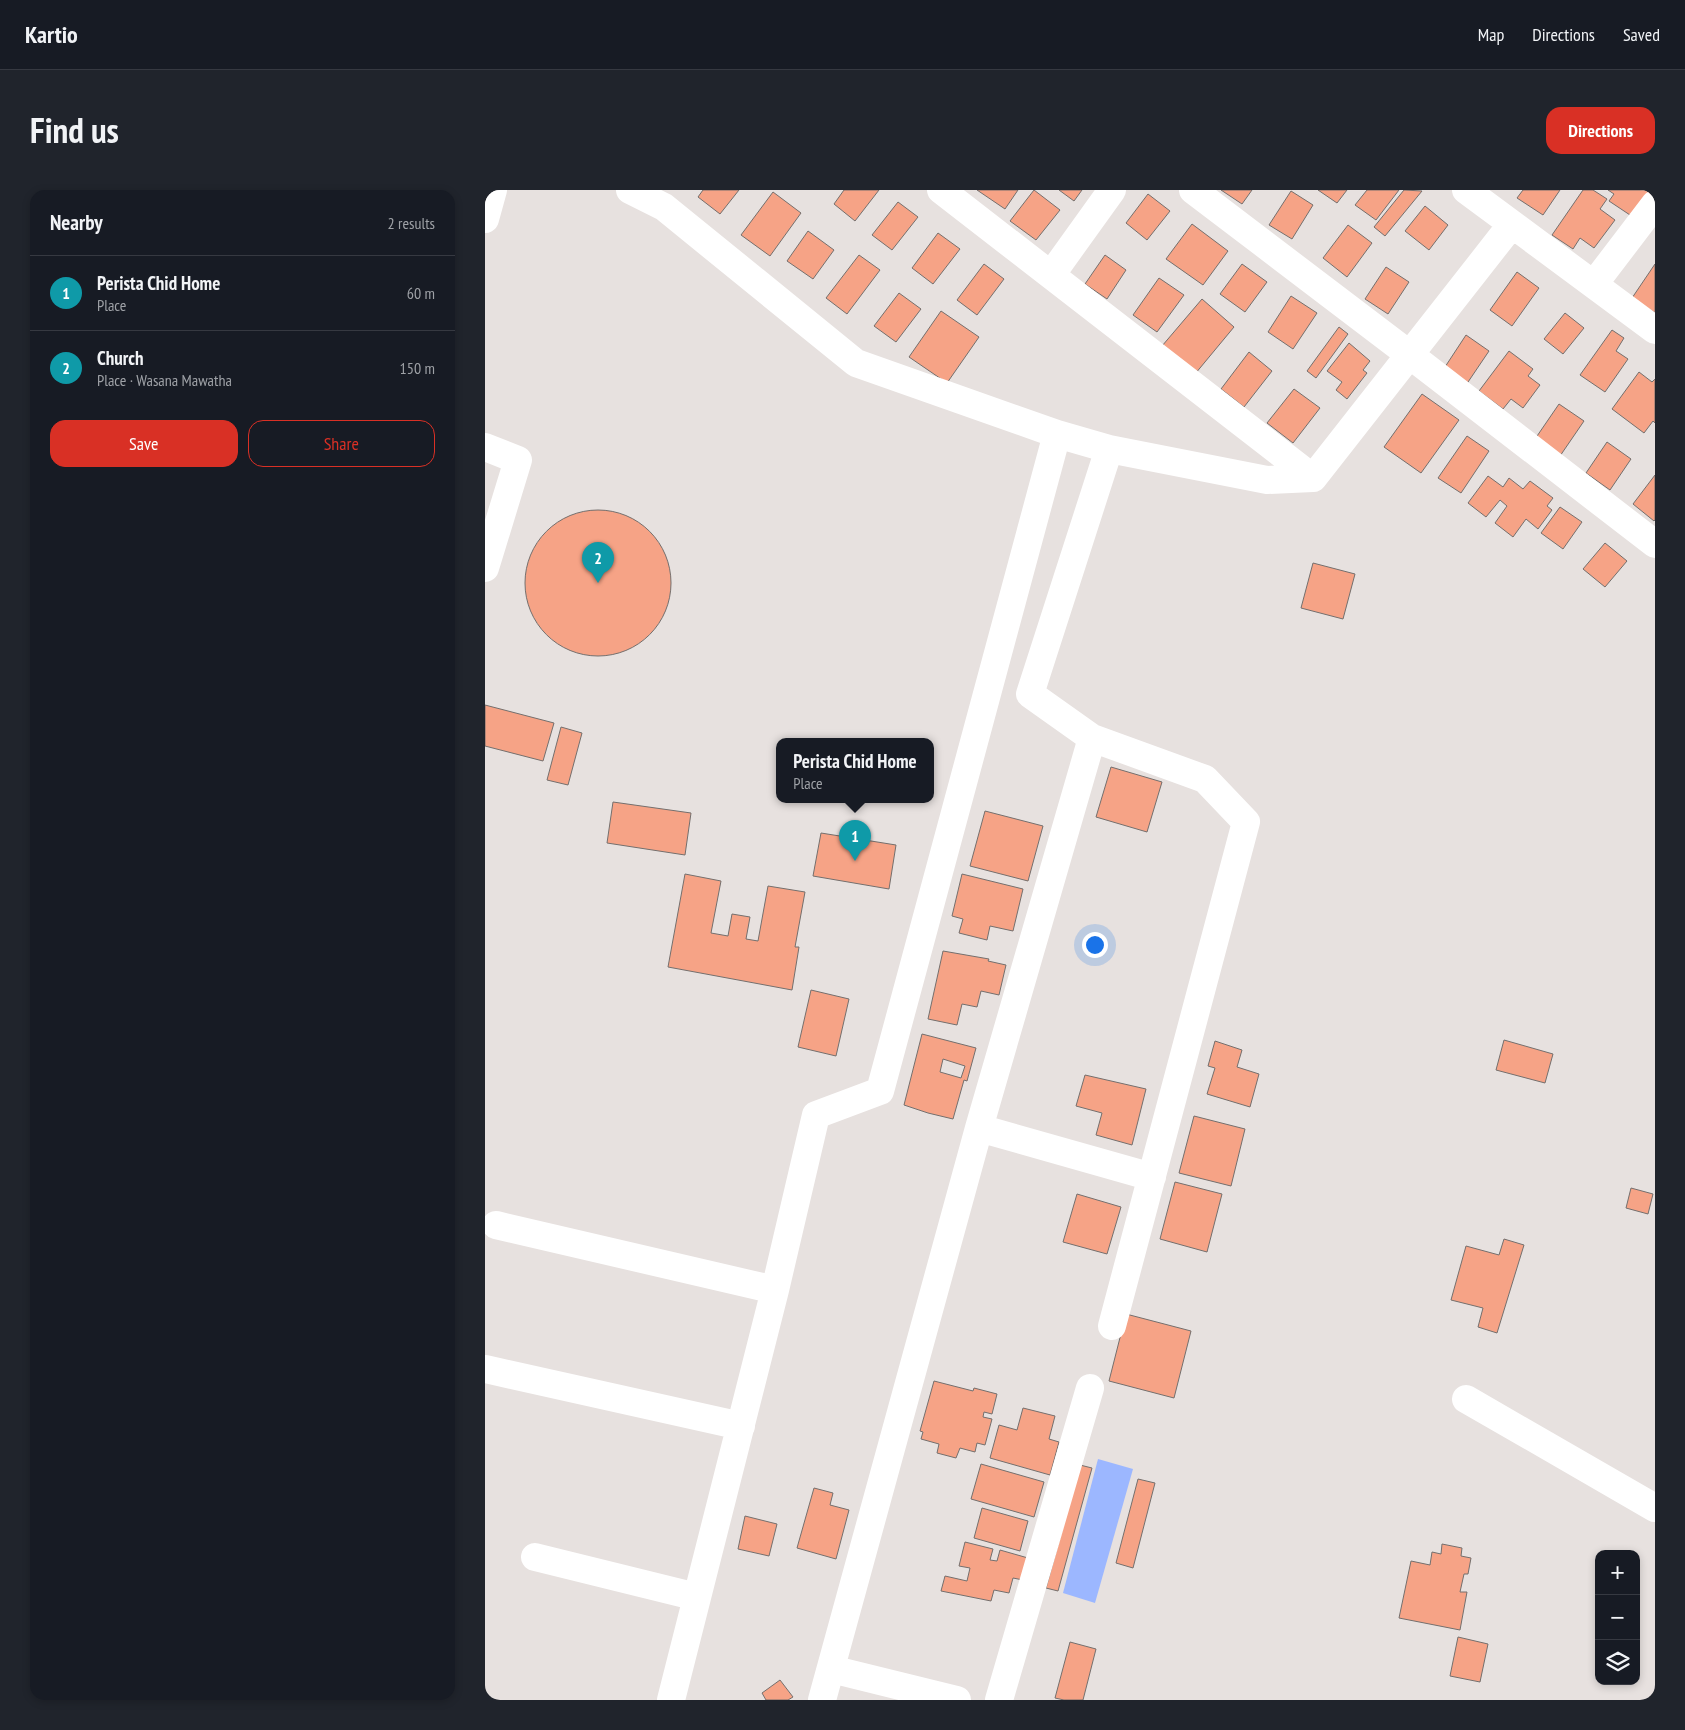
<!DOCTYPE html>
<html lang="en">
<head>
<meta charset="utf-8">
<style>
	body { margin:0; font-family:"PT Sans Narrow",sans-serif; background:#20242c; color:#f1f3f6 }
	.controls { position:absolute; right:15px; bottom:15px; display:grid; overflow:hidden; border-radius:10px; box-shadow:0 2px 8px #0003 }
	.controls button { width:45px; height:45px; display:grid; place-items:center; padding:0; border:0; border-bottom:1px solid #363941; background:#171b24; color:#f1f3f6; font:25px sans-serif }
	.you { position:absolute; left:609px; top:754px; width:18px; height:18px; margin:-12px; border:4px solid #fff; border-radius:50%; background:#1a73e8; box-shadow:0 0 0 8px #1a73e833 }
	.badge { display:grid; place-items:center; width:32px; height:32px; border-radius:50%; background:#d93025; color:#fff; font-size:16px; font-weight:700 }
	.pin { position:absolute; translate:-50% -41px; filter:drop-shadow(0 1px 2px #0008) }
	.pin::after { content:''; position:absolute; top:26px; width:18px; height:15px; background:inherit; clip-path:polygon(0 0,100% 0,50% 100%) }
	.popup { position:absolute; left:291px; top:548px; width:158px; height:65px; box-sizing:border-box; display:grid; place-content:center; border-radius:10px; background:#171b24; filter:drop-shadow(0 1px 4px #0005); font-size:16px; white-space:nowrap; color:#9ea1a6 }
	.popup b { font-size:19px; color:#f1f3f6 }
	.popup::after { content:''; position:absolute; left:50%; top:100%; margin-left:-10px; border:10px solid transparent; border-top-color:#171b24 }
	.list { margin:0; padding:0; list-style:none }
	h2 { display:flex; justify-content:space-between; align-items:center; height:65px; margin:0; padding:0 20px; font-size:21px }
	h2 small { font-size:16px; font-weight:400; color:#9ea1a6 }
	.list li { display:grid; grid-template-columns:32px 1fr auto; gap:15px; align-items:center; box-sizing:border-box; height:75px; padding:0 20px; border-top:1px solid #363941 }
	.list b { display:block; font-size:19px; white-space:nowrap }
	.list p { margin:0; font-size:16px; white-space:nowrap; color:#9ea1a6 }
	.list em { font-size:16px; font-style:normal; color:#9ea1a6 }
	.actions { display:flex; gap:10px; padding:15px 20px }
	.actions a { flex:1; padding:11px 0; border:1px solid #d93025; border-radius:15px; text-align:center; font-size:18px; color:#d93025 }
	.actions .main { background:#d93025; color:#fff }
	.icon { flex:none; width:28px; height:28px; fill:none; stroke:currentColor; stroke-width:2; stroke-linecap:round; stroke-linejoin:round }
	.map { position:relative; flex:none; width:1170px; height:1510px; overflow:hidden; border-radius:15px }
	header { display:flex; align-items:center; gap:30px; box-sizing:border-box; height:70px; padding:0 25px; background:#171b24; border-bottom:1px solid #363941 }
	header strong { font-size:24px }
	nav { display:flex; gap:28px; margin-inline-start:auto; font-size:18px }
	.intro { display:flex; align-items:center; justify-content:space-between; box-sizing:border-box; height:120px; padding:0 30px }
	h1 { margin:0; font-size:35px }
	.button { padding:12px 22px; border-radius:15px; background:#d93025; color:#fff; font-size:18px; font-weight:700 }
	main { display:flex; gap:30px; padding:0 30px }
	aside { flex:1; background:#171b24; border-radius:15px; box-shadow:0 2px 8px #0003 }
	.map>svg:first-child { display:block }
	.water { fill:#9cb7ff }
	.building { fill:#f6a386; stroke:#746f6d; fill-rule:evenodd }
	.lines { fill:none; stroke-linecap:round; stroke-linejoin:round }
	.street { stroke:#fff; stroke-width:28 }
</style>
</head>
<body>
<header>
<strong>Kartio</strong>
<nav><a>Map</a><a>Directions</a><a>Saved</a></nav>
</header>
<div class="intro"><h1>Find us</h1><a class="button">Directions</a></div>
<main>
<aside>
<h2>Nearby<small>2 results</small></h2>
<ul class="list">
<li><span class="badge" style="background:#0f9aa8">1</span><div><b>Perista Chid Home</b><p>Place</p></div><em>60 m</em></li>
<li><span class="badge" style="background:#0f9aa8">2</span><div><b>Church</b><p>Place · Wasana Mawatha</p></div><em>150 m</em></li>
</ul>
<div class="actions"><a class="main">Save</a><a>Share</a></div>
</aside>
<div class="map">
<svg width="1170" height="1510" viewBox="0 0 1170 1510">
	<rect width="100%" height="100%" fill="#e7e1df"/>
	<path class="water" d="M613,1269L648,1279L610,1413L578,1403Z"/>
	<path class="building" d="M218,0H254L235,24L213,7Z
		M359,0H394L370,31L349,14Z
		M492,0H533L520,19Z
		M549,0L575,20L551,50L525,31Z
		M574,0H597L589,11Z
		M736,0H767L757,14Z
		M833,0H862L852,13Z
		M882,0H914L891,30L870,15Z
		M919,0L937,1L900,46L889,37Z
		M1038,0H1075L1058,25L1032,8Z
		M1098,0H1108L1122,9L1115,19L1130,30L1109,58L1095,48L1088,59L1067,45Z
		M1123,0H1169L1148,27L1124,11L1129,4Z
		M806,1L828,15L807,49L784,35Z
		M288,2L316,23L285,66L256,45Z
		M663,4L685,21L662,50L641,33Z
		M413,12L433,27L407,60L387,45Z
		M940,16L963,35L944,60L920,41Z
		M707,34L743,61L718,95L681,69Z
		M863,35L887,53L862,87L838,68Z
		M323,41L349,60L328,89L302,71Z
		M453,43L475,59L448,94L427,78Z
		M374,65L395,80L362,124L341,108Z
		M620,65L641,80L622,109L600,94Z
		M499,74L519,89L492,125L472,110Z
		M757,74L782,92L760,122L735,104Z
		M1170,74V123L1147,108Z
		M901,77L924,92L903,124L880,109Z
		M1032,82L1054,98L1027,136L1005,120Z
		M674,88L699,105L672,142L648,125Z
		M414,103L436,119L411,152L389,136Z
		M806,106L832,123L808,159L783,142Z
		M717,109L749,137L710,184L677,156Z
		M456,121L494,147L462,193L424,167Z
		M1080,123L1099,138L1078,164L1059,149Z
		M854,137L863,144L831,188L822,181Z
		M1127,140L1139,148L1131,161L1143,169L1120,202L1095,185Z
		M981,145L1004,161L981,195L958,180Z
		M864,153L885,171L878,180L882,183L862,209L851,200L857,192L842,181Z
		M1024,161L1048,179L1043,186L1055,195L1038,218L1026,209L1018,219L994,201Z
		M764,162L787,181L759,217L736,199Z
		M1154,182L1167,192L1170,189V233L1168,231L1159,243L1127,219Z
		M809,199L835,218L808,253L782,233Z
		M937,204L974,230L936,283L899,257Z
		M1074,214L1099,231L1075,266L1050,249Z
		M982,246L1004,261L976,303L953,288Z
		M1122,252L1146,269L1125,300L1101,283Z
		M1170,285V330L1169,331L1148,314Z
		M1003,286L1018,297L1024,288L1038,299L1045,291L1068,308L1062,316L1067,320L1053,339L1041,329L1028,347L1010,333L1022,316L1015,310L1001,327L983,313Z
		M1075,317L1097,332L1078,359L1056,343Z
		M40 393a73 73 0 1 1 146 0a73 73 0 1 1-146 0Z
		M1120,353L1142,371L1120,397L1098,379Z
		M828,373L870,384L858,429L816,418Z
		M0,515L69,533L58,571L0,556Z
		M76,537L97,543L83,595L62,590Z
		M626,577L677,592L662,642L611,627Z
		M128,612L206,623L200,665L122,653Z
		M500,621L558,636L543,691L485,676Z
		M336,643L411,655L404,699L328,686Z
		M200,684L236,691L226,743L243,746L247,724L265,727L261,749L273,751L283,696L320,702L310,757H314L307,800L183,777Z
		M477,684L538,699L528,741L505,736L502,750L474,743L478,729L467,726Z
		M458,761L504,769L503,771L521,775L514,805L496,801L492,817L477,814L472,835L443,829Z
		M326,800L364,809L351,866L313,857Z
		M437,844L491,858L482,891L479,890L468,929L443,923L419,915ZM458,869L480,876L476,888L455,882Z
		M1019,850L1068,864L1060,893L1011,880Z
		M730,851L757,860L752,877L774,884L765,917L722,904L730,878L723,876Z
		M600,885L661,899L647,955L611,945L617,923L591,916Z
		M709,926L760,939L746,996L694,983Z
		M690,992L737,1004L722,1062L675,1049Z
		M1146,998L1168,1004L1163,1024L1141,1018Z
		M592,1004L636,1017L622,1064L578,1052Z
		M1019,1049L1039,1055L1012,1143L993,1137L998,1118L966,1110L981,1056L1014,1065Z
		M641,1124L706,1141L689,1208L624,1191Z
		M449,1191L488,1201L489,1198L512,1204L507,1224L499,1222L498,1227L507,1229L500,1255L492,1253L490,1262L475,1258L471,1268L452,1263L454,1254L436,1249L438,1242L435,1241Z
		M538,1218L570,1226L564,1249L574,1252L565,1285L505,1268L514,1235L532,1240Z
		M496,1274L559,1292L549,1327L486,1309Z
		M595,1275L607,1278L573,1401L561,1398Z
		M653,1289L670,1293L648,1378L631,1373Z
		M329,1298L348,1303L345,1315L364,1320L351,1369L312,1358Z
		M497,1318L543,1331L535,1361L489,1348Z
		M260,1326L292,1334L284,1366L253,1359Z
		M480,1352L508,1359L505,1370L512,1371L515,1360L543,1368L538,1390L528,1388L524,1403L509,1400L506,1411L456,1401L460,1386L482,1391L485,1378L474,1376Z
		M957,1354L977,1358L976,1366L986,1368L983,1384H979L975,1402H982L975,1440L914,1428L926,1371L945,1375L947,1362L956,1364Z
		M973,1447L1003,1454L995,1492L965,1486Z
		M585,1452L611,1459L598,1510H579L570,1508Z
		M295,1490L308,1507L303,1510H281L277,1503Z"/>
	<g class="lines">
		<path class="street" d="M145,0L179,17L371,173L572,244L624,259L782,290L828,288
			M456,0L828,288L1027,34
			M708,0L925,165L1170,354
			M981,0L1170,140
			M0,29L8,0
			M566,85L627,0
			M1109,94L1170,14
			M0,257L33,270L0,378
			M607,548L720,589L761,632L627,1136
			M494,938L667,987
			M11,1035L290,1100
			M0,1179L256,1236
			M981,1209L1170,1318
			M50,1367L212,1407
			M346,1479L472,1510
			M186,1510L290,1100L331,925L395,901L572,244
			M337,1510L494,938L607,548L545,504L624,259
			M514,1510L605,1198"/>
	</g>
</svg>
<div class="controls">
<button>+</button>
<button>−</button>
<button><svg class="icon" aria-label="layers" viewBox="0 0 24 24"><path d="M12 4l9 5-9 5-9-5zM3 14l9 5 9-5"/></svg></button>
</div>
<div class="you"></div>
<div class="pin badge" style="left:370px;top:671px;background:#0f9aa8">1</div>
<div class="popup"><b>Perista Chid Home</b>Place</div>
<div class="pin badge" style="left:113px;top:393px;background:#0f9aa8">2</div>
</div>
</main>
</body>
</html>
